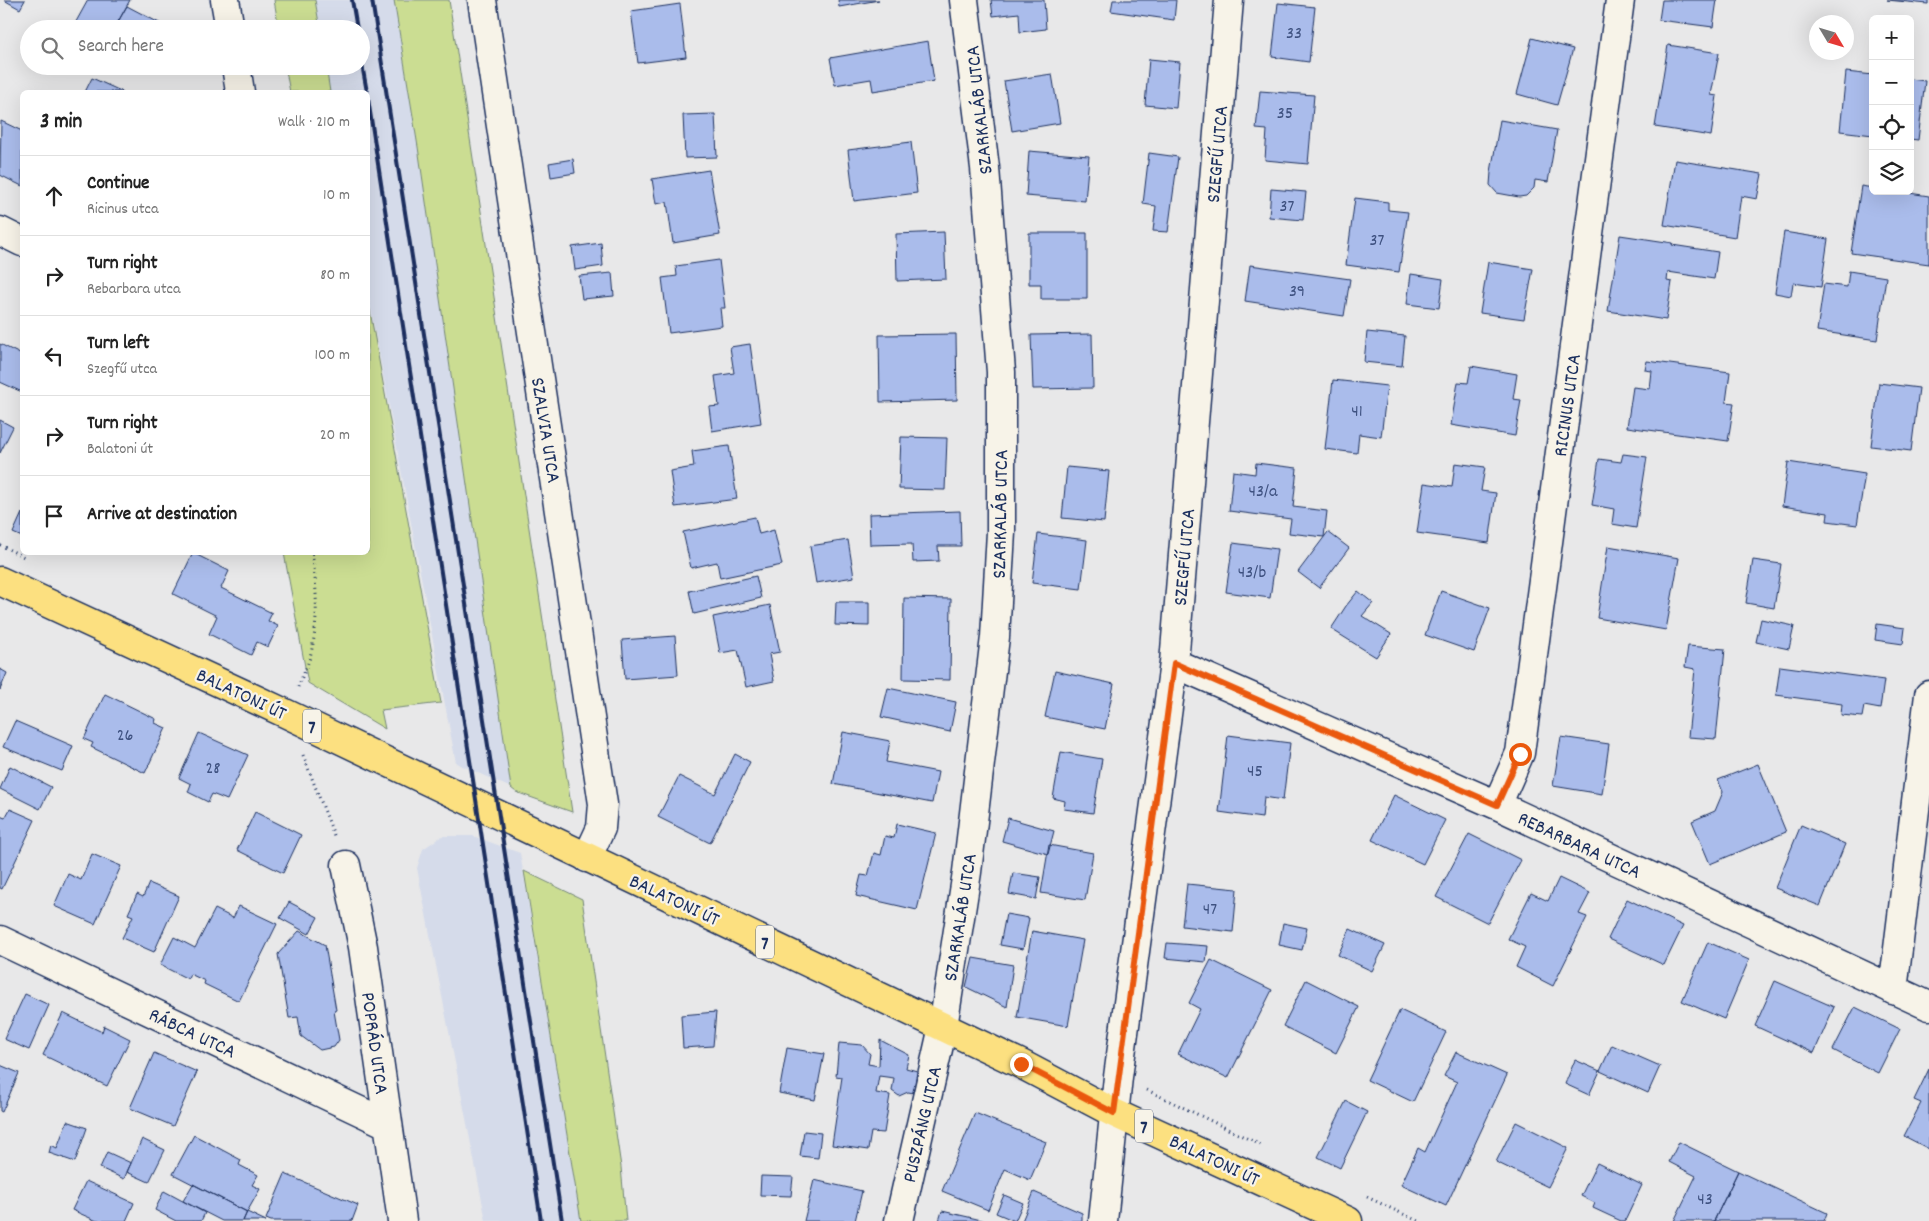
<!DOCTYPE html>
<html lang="en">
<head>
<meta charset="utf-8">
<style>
	body { margin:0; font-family:Dekko,sans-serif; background:#f6f6f6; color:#222 }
	.controls { position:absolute; right:15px; top:15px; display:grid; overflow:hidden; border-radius:8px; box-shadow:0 5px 20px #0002 }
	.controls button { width:45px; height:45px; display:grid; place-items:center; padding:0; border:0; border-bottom:1px solid #e0e0e0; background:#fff; color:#222; font:25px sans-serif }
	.compass { position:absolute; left:1809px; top:15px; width:45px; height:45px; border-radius:50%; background:#fff; box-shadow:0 5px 20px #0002; rotate:128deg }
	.stop { position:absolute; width:15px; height:15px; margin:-11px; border:4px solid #ea580c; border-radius:50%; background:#fff }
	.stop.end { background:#ea580c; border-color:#fff; box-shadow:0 1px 5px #0008 }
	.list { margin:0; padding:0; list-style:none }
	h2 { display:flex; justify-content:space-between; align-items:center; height:65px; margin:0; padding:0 20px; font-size:21px }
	h2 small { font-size:16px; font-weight:400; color:#767676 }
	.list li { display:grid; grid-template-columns:32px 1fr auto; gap:15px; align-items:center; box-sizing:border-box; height:80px; padding:0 20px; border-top:1px solid #e0e0e0 }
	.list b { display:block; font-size:19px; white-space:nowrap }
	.list p { margin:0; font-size:16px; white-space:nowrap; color:#767676 }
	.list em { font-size:16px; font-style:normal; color:#767676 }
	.icon { flex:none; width:28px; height:28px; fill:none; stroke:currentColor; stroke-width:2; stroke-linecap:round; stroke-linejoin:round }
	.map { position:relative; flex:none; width:1929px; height:1221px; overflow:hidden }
	.search { position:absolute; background:#fff; box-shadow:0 5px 20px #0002; left:20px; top:20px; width:350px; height:55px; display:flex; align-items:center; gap:12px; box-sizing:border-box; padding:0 18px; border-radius:28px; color:#767676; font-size:19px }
	.panel { position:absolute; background:#fff; box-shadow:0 5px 20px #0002; left:20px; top:90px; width:350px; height:465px; border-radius:8px }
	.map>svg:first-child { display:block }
	.built { fill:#d5dbea }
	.green { fill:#cbdd92; stroke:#738678 }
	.building { fill:#aabceb; stroke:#1b2f5e }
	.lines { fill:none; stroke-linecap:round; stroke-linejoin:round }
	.minor-casing { stroke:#1b2f5e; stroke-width:31 }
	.major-casing { stroke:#1b2f5e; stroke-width:31 }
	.path { stroke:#1b2f5e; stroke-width:3; stroke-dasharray:1 4; stroke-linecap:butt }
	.minor { stroke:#f7f3e8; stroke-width:28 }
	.major { stroke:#fce080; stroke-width:28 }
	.rail { stroke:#1b2f5e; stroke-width:4 }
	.route { stroke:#ea580c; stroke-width:6 }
	.labels { text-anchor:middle; stroke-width:4.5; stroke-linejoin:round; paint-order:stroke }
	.number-label { font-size:18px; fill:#3f5281 }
	.shield { fill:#f7f3e8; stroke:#5d6a87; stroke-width:1 }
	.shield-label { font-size:19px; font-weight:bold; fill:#1b2f5e }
	.street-label { font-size:20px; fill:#1b2f5e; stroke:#f7f3e8 }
</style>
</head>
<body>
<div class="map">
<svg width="1929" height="1221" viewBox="0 0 1929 1221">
	<rect width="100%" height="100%" fill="#e8e8e9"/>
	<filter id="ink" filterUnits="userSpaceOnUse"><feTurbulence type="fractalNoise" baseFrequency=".02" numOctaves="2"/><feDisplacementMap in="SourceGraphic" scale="10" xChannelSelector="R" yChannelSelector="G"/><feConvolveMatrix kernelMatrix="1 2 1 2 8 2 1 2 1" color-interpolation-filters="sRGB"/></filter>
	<g filter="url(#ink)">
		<path class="built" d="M315,0H394L418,147L511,788L456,763L368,294V92H330L326,66H361V29H320Z
			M442,836H473L520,853L581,1221H486L417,868L423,849Z"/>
		<path class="green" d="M274,0H315L320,29H279Z
			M394,0H449L572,812L516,792L511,788L418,147Z
			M285,66H326L330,92H290Z
			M368,300L441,703L381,710L385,729L308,683L284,553L368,552Z
			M524,871L582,899L621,1167L626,1221H581Z"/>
		<path class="building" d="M4,0H25L20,9Z
			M88,0H130L114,29H72Z
			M838,0H879L839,7Z
			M991,0H1044L1046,29L1020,32L1019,13L993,16Z
			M1113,0H1176L1174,20L1111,11Z
			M1662,0H1717L1713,27L1659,20Z
			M1887,0H1928V4Z
			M1278,3L1315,7L1309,62L1272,57Z
			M680,4L686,57L638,63L631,11Z
			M127,6L165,26L163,29H114Z
			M1532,38L1573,49L1557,105L1517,94Z
			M928,41L934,81L873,91L871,79L835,85L830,58Z
			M1668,45L1719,53L1711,95L1717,96L1711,136L1655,127Z
			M1149,59L1180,62L1176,108L1145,105Z
			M1846,72L1873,75V135L1840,131Z
			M1052,74L1060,123L1012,131L1004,81Z
			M92,78L123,92H85Z
			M1910,79L1925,81L1918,140L1910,139Z
			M1260,91L1314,95L1308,164L1265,160L1267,130L1256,129Z
			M715,114L717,157L685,158L683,115Z
			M1500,120L1557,130L1548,182L1535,180L1534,188L1526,196L1519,197L1497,193L1490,185L1491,172Z
			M1,121L22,131V186L0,175Z
			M911,142L917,193L854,201L848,150Z
			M1029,151L1089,156L1085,201L1026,196Z
			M1149,153L1178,157L1168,232L1153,231L1156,206L1143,204Z
			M573,159L575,173L551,177L549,163Z
			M1675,160L1762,174L1757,199L1741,196L1735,237L1664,225Z
			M709,170L720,235L673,243L667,202L656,204L652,179Z
			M1861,186L1873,188V191H1896L1929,196V264L1851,253Z
			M1271,189L1306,192L1303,220L1269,217Z
			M1355,198L1388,202V210L1408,212L1399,272L1346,265Z
			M944,232L946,279L897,281L896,234Z
			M1784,232L1828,239L1821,287L1793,283L1791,296L1775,293Z
			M1029,233H1087V299H1041V284H1029Z
			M1620,235L1673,243L1672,245L1718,252L1714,279L1668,272L1667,281L1672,282L1666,320L1608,311Z
			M601,243L603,266L575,270L572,247Z
			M719,260L725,308H720L722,326L669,333L662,278L677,276L676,266Z
			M1488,262L1533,269L1524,319L1480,313Z
			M1250,265L1350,279L1344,316L1245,301Z
			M1849,271L1886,277L1877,340L1817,331L1824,284L1847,287Z
			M612,273L614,296L582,299L579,276Z
			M1411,274L1443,279L1439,308L1407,304Z
			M1367,332L1405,336L1402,366L1364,362Z
			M956,334L957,400L880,402L879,335Z
			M1092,334L1093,388L1033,389L1031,335Z
			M0,344L22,355V392L0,382Z
			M750,344L761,423L712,431L709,407L719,406L715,376L734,373L730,347Z
			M1647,361L1730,372L1726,402L1734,403L1728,441L1627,427L1633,387L1650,389L1652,371L1645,370Z
			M1471,366L1517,374L1513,399L1521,400L1515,436L1451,425L1458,382L1468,383Z
			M1333,380L1387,386L1381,437L1359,434L1357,453L1325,449Z
			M1879,383L1919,388L1911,451L1871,446Z
			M0,420L13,427L0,453Z
			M901,437L947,438L945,490L899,489Z
			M729,446L737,499L675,507L670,471L694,467L692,451Z
			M1623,454L1647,457L1636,528L1612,524L1614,509L1592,505L1599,459L1621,462Z
			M1788,462L1865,474L1857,525L1827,521L1828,513L1782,506Z
			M1256,463L1297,468L1293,507L1327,511L1324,537L1289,533L1291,519L1229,511L1233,471L1255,474Z
			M1455,463L1485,467L1481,491L1496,493L1489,543L1417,533L1424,483L1452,487Z
			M1067,467L1109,471L1104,522L1062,518Z
			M960,511L961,546H938L939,561L913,562L912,544L870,545L869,514Z
			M22,513V537L13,533Z
			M755,517L759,534L774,530L782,565L720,578L717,562L691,568L683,532Z
			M1328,532L1349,548L1319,588L1298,572Z
			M1038,534L1087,540L1081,589L1032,583Z
			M848,540L854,577L816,583L810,546Z
			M1233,543L1277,549L1270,598L1226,592Z
			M1608,546L1679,558L1666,630L1597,618Z
			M193,553L229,571L221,588L272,613L268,621L278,626L268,647L257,642L251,655L209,634L217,616L173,594Z
			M1753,560L1781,564L1774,608L1746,603Z
			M756,576L761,598L694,614L689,591Z
			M1358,591L1373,603L1362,616L1391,634L1376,657L1331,629L1346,606Z
			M1441,591L1490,608L1474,652L1425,635Z
			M904,598L951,599L950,680L903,679Z
			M836,602H869V626L835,625Z
			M770,605L780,652L769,654L774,681L746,687L738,650L720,653L713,617Z
			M1761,619L1794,626L1789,649L1756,642Z
			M1877,624L1905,628L1903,644L1875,640Z
			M675,636L678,675L625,679L622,640Z
			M1688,646L1725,649L1716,739L1688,737L1695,669L1685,667Z
			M1780,666L1884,680L1880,709L1864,706L1862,717L1841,715L1842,704L1776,695Z
			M0,669L7,673L0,690Z
			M1055,671L1114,684L1105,729L1045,717Z
			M888,688L956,702L950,732L881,717Z
			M105,694L156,719L155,723L166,728L145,773L91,747L93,743L84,739Z
			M15,721L73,746L62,771L3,747Z
			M843,732L890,741L886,762L938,772L932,803L833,784Z
			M199,733L248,755L227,800L212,794L208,802L188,792L191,784L179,778Z
			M1228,735L1290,743L1283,800L1264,797L1262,818L1219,812Z
			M1561,737L1609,744L1602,794L1553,786Z
			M1061,752L1102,759L1093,813L1064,809L1065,801L1053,798Z
			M735,754L750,762L710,843L658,817L679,776L715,794Z
			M1758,764L1786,832L1710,864L1692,821L1715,811L1723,792L1718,780Z
			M10,766L51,787L40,809L0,789Z
			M1394,795L1445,820L1423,864L1372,840Z
			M10,809L35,820L2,889L0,888V816L5,818Z
			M255,812L301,835L283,873L237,850Z
			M1008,818L1054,831L1048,854L1002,841Z
			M897,824L936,833L917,910L856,896L861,875L868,876L874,853L881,855L885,836L894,838Z
			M1801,825L1845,844L1820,906L1775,888Z
			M1469,834L1521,860L1488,923L1436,897Z
			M1049,845L1093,853L1085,900L1041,893Z
			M92,854L121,866L95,924L54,906L68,874L81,880Z
			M1013,873L1040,877L1036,899L1009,894Z
			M1559,878L1590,893L1579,914L1587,917L1553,986L1516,967L1525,947L1508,939L1531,893L1548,901Z
			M149,883L179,896L154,952L122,938L133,916L128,914L137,894L143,897Z
			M1187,884L1237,889L1233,932L1182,926Z
			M1627,899L1683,926L1664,965L1608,939Z
			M289,902L318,917L309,934L280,918Z
			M239,906L277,924L239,1001L204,984L205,981L190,974L188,979L160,965L174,937L195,948L215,909L233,918Z
			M1006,914L1029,918L1023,949L1000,945Z
			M1283,923L1307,928L1302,950L1279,945Z
			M1350,929L1385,945L1372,971L1338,955Z
			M299,931L325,945L336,1010L334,1011L339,1040L334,1047L320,1050L301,1036L298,1017L289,1018L278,954Z
			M1032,931L1083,940L1068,1026L1017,1017Z
			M1708,942L1749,960L1724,1019L1682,1001Z
			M1167,943L1208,946L1206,962L1165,958Z
			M973,958L1013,965L1007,1007L966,987Z
			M1211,960L1272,990L1228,1078L1178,1054L1200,1009L1189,1003Z
			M1306,980L1359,1007L1336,1053L1283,1026Z
			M1775,981L1834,1007L1814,1053L1755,1026Z
			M25,994L49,1005L29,1050L4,1039Z
			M1855,1007L1900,1029L1878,1073L1833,1050Z
			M1400,1010L1446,1032L1413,1102L1367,1080Z
			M716,1012L713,1046L683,1048L681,1015Z
			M63,1013L102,1032L104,1026L130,1039L107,1086L43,1055Z
			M880,1040L909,1055L906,1068L917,1071L914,1093L908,1092L899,1096L892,1091L894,1078L879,1076L876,1093L890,1095L884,1133L871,1132L868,1150L832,1145L842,1077L836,1076L839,1043L862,1045L870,1054L868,1064L879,1066Z
			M1612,1045L1660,1066L1648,1093L1600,1071Z
			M787,1048L824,1054L815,1100L779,1093Z
			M1456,1052L1507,1075L1446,1206L1401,1185L1418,1148L1425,1152L1457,1082L1444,1076Z
			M154,1053L197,1072L173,1126L130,1108Z
			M1575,1060L1600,1071L1589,1095L1565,1084Z
			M0,1065L19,1073L2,1112L0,1111Z
			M1929,1069V1149L1904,1136L1921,1103L1914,1100Z
			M1346,1101L1367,1112L1340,1168L1318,1157Z
			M975,1113L1046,1142L1030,1180L1005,1169L988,1210L942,1191Z
			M67,1121L87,1128L75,1162L49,1153L51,1145L57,1148Z
			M1516,1122L1568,1148L1548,1187L1496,1162Z
			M804,1131L821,1133L818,1158L800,1156Z
			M194,1135L241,1160L239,1165L258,1175L252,1185L260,1189L247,1212L173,1174Z
			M142,1139L165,1150L149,1182L127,1172Z
			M1679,1142L1738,1171L1714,1221H1674L1696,1176L1669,1162Z
			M107,1152L131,1163L124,1179L100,1168Z
			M1597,1163L1642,1185L1625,1221H1621L1593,1208L1595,1203L1581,1196Z
			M1738,1171L1827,1213L1824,1221H1714Z
			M285,1174L358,1205L352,1221H271L266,1219Z
			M761,1176L793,1177L791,1196L760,1195Z
			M814,1180L862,1191L855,1221H804Z
			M86,1181L134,1203L126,1221H97L72,1210Z
			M193,1184L247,1212L243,1221H222L183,1201Z
			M164,1191L205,1213L201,1221H176L155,1210Z
			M1034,1192L1082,1213V1221H1022Z
			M1004,1195L1023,1203L1015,1221L996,1213Z
			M942,1211L986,1221H939Z
			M247,1212L266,1221H243Z"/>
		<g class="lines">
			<g class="minor-casing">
				<path id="minor" d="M225,0L230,29
					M482,0L603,804L601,828L587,858
					M236,66L240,92
					M0,231L22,242
					M1174,663L1497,805L1929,1006
					M1497,805L1520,753L1620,0
					M346,865L363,947L402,1221
					M0,940L387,1124
					M1893,990L1929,695
					M899,1221L943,1027L967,872L995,637L1001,532V372L985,168L964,0
					M1103,1221L1118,1077L1174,663L1229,0"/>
			</g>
			<g class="major-casing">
				<path id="major" d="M0,581L287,714L1021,1064L1114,1113L1348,1221"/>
			</g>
			<path class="path" d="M0,545L26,558
				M298,687C302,677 307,667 310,657C319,623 317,588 312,552
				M303,755L335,838
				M1147,1090L1263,1146
				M1367,1197L1418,1221"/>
			<use href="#minor" class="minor"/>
			<use href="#major" class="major"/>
			<path class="rail" d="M352,0L357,29
				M372,0L562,1221
				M361,59L367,92
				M368,99L541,1221"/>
		</g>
	</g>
	<g class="lines" filter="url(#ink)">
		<path class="route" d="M1021,1064L1114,1113L1174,663L1497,805L1520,754"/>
	</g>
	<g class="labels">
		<g class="number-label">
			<text x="1294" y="38">33</text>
			<text x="1285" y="118">35</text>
			<text x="1287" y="211">37</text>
			<text x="1377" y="245">37</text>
			<text x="1297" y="296">39</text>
			<text x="1357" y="416">41</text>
			<text x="1263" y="496">43/a</text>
			<text x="1252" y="577">43/b</text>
			<text x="125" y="740">26</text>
			<text x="213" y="773">28</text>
			<text x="1255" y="776">45</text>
			<text x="1210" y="914">47</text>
			<text x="1705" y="1204">43</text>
		</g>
		<g class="shield">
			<rect x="303" y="709.5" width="18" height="33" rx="4"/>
			<rect x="756" y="925.5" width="18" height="33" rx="4"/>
			<rect x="1135" y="1109.5" width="18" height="33" rx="4"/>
		</g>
		<g class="shield-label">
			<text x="312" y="733">7</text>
			<text x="765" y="949">7</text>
			<text x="1144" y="1133">7</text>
		</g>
		<g class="street-label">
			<text transform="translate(978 110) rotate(-96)" y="7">SZARKALÁB UTCA</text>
			<text transform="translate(1216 154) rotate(-85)" y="7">SZEGFŰ UTCA</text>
			<text transform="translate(1566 405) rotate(-82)" y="7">RICINUS UTCA</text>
			<text transform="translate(547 430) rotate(81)" y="7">SZALVIA UTCA</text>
			<text transform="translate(999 514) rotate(-89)" y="7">SZARKALÁB UTCA</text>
			<text transform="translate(1183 557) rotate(-85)" y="7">SZEGFŰ UTCA</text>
			<text transform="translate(242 693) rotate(25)" y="7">BALATONI ÚT</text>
			<text transform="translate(1580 844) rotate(25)" y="7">REBARBARA UTCA</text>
			<text transform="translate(675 899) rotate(25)" y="7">BALATONI ÚT</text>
			<text transform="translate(959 917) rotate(-81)" y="7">SZARKALÁB UTCA</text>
			<text transform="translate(193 1032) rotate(25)" y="7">RÁBCA UTCA</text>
			<text transform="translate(376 1043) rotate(82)" y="7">POPRÁD UTCA</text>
			<text transform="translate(921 1124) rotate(-77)" y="7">PUSZPÁNG UTCA</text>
			<text transform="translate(1215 1159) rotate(25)" y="7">BALATONI ÚT</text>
		</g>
	</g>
</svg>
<div class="controls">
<button>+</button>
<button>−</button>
<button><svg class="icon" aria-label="locate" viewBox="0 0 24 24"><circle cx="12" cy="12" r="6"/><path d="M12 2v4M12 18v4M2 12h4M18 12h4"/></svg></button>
<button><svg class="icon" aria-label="layers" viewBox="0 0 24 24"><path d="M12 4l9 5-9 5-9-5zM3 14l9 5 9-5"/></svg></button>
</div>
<svg class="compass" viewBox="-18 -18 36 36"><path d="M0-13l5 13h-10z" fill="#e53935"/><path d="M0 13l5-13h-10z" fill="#767676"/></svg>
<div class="stop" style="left:1520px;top:754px"></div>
<div class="stop end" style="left:1021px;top:1064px"></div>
<div class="search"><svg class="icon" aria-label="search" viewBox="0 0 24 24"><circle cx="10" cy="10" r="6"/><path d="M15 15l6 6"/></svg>Search here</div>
<section class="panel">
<h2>3 min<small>Walk · 210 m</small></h2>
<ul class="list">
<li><svg class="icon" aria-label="ahead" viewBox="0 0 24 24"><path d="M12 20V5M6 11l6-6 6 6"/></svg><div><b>Continue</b><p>Ricinus utca</p></div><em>10 m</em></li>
<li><svg class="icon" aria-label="right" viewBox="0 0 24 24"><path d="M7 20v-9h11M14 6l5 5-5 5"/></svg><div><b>Turn right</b><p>Rebarbara utca</p></div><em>80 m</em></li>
<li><svg class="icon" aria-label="left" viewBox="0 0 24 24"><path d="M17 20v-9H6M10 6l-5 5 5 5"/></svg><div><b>Turn left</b><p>Szegfű utca</p></div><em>100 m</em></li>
<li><svg class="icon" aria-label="right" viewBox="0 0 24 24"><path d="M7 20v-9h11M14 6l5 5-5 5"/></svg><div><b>Turn right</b><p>Balatoni út</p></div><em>20 m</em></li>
<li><svg class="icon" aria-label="arrive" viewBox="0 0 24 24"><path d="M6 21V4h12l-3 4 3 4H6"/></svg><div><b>Arrive at destination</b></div></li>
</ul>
</section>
</div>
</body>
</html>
